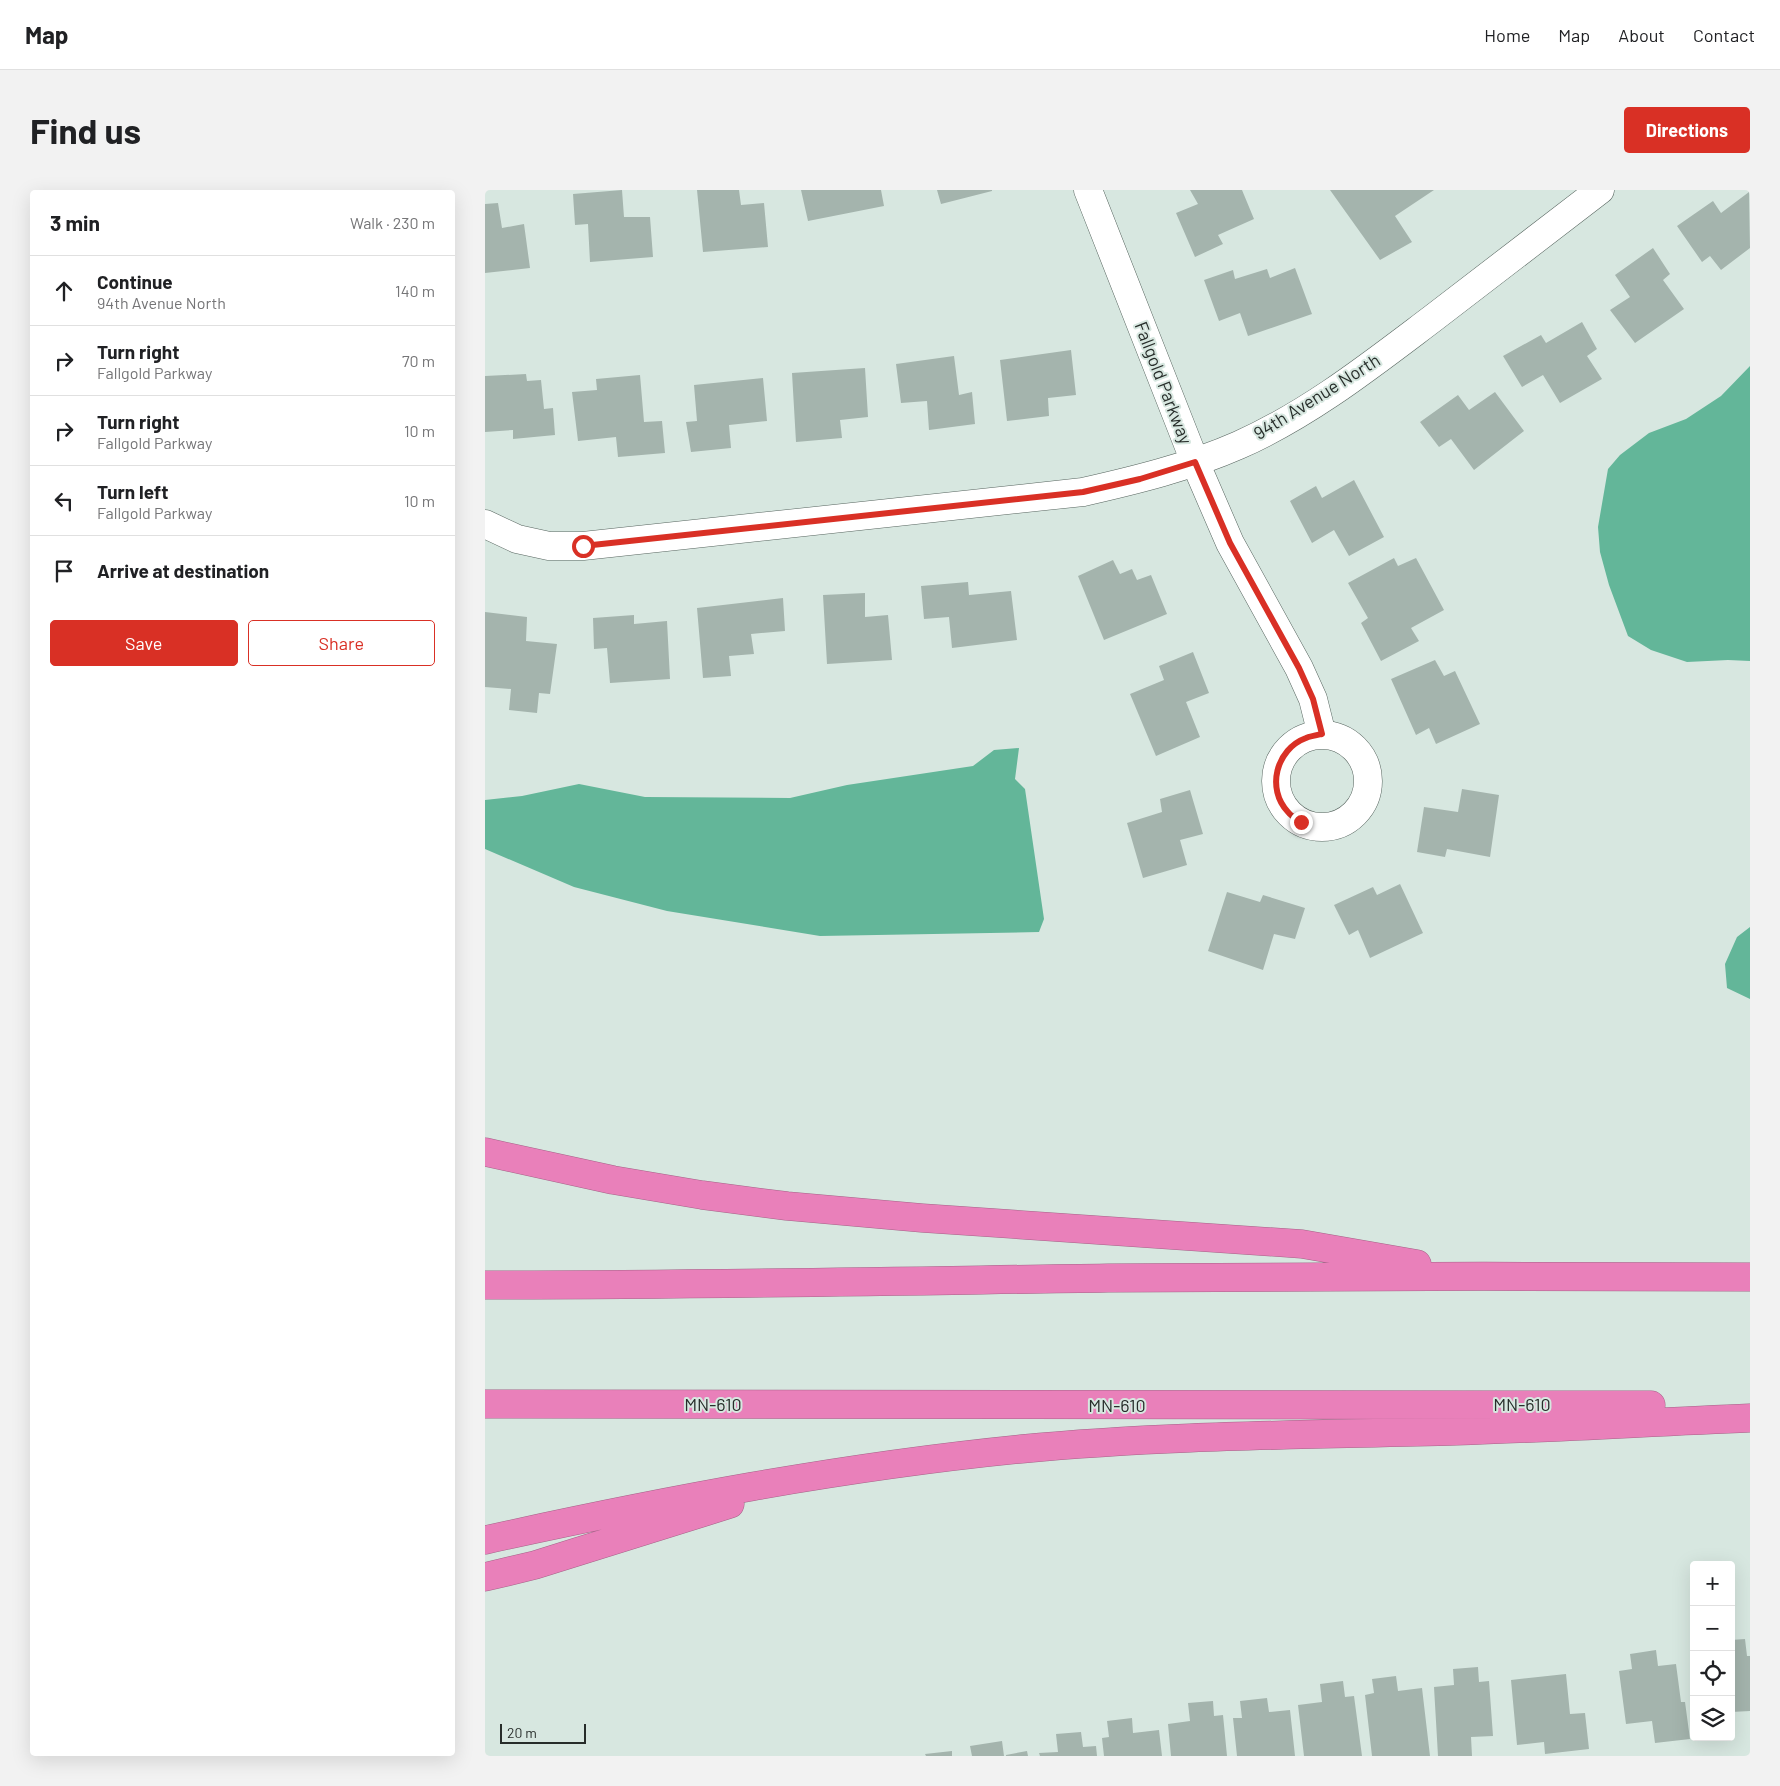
<!DOCTYPE html>
<html lang="en">
<head>
<meta charset="utf-8">
<style>
	body { margin:0; font-family:Barlow,sans-serif; background:#f2f2f2; color:#202124 }
	.controls { position:absolute; right:15px; bottom:15px; display:grid; overflow:hidden; border-radius:5px; box-shadow:0 5px 20px #0002 }
	.controls button { width:45px; height:45px; display:grid; place-items:center; padding:0; border:0; border-bottom:1px solid #e0e0e0; background:#fff; color:#202124; font:25px sans-serif }
	.scale { position:absolute; left:15px; bottom:12px; width:86px; box-sizing:border-box; padding-left:5px; border:2px solid #272d2a; border-top:0; font-size:14px; line-height:18px; white-space:nowrap; color:#272d2a; -webkit-text-stroke:4px #d7e7e0; paint-order:stroke }
	.stop { position:absolute; width:15px; height:15px; margin:-11px; border:4px solid #d93025; border-radius:50%; background:#fff }
	.stop.end { background:#d93025; border-color:#fff; box-shadow:0 1px 5px #0008 }
	.list { margin:0; padding:0; list-style:none }
	h2 { display:flex; justify-content:space-between; align-items:center; height:65px; margin:0; padding:0 20px; font-size:21px }
	h2 small { font-size:16px; font-weight:400; color:#757577 }
	.list li { display:grid; grid-template-columns:32px 1fr auto; gap:15px; align-items:center; box-sizing:border-box; height:70px; padding:0 20px; border-top:1px solid #e0e0e0 }
	.list b { display:block; font-size:19px; white-space:nowrap }
	.list p { margin:0; font-size:16px; white-space:nowrap; color:#757577 }
	.list em { font-size:16px; font-style:normal; color:#757577 }
	.actions { display:flex; gap:10px; padding:15px 20px }
	.actions a { flex:1; padding:11px 0; border:1px solid #d93025; border-radius:5px; text-align:center; font-size:18px; color:#d93025 }
	.actions .main { background:#d93025; color:#fff }
	.icon { flex:none; width:28px; height:28px; fill:none; stroke:currentColor; stroke-width:2; stroke-linecap:round; stroke-linejoin:round }
	.map { position:relative; flex:none; width:1265px; height:1566px; overflow:hidden; border-radius:5px }
	header { display:flex; align-items:center; gap:30px; box-sizing:border-box; height:70px; padding:0 25px; background:#fff; border-bottom:1px solid #e0e0e0 }
	header strong { font-size:24px }
	nav { display:flex; gap:28px; margin-inline-start:auto; font-size:18px }
	.intro { display:flex; align-items:center; justify-content:space-between; box-sizing:border-box; height:120px; padding:0 30px }
	h1 { margin:0; font-size:35px }
	.button { padding:12px 22px; border-radius:5px; background:#d93025; color:#fff; font-size:18px; font-weight:700 }
	main { display:flex; gap:30px; padding:0 30px }
	aside { flex:1; background:#fff; border-radius:5px; box-shadow:0 5px 20px #0002 }
	.map>svg:first-child { display:block }
	.water { fill:#63b699 }
	.building { fill:#a4b4ad }
	.lines { fill:none; stroke-linecap:round; stroke-linejoin:round }
	.minor-casing { stroke:#57655f; stroke-width:29 }
	.highway-casing { stroke:#a56388; stroke-width:29 }
	.minor { stroke:#fff; stroke-width:28 }
	.highway { stroke:#e980ba; stroke-width:28 }
	.route { stroke:#d93025; stroke-width:6 }
	.labels { text-anchor:middle; stroke-width:4; stroke-linejoin:round; paint-order:stroke }
	.street-label { font-size:18px; fill:#272d2a; stroke:#d7e7e0 }
</style>
</head>
<body>
<header>
<strong>Map</strong>
<nav><a>Home</a><a>Map</a><a>About</a><a>Contact</a></nav>
</header>
<div class="intro"><h1>Find us</h1><a class="button">Directions</a></div>
<main>
<aside>
<h2>3 min<small>Walk · 230 m</small></h2>
<ul class="list">
<li><svg class="icon" aria-label="ahead" viewBox="0 0 24 24"><path d="M12 20V5M6 11l6-6 6 6"/></svg><div><b>Continue</b><p>94th Avenue North</p></div><em>140 m</em></li>
<li><svg class="icon" aria-label="right" viewBox="0 0 24 24"><path d="M7 20v-9h11M14 6l5 5-5 5"/></svg><div><b>Turn right</b><p>Fallgold Parkway</p></div><em>70 m</em></li>
<li><svg class="icon" aria-label="right" viewBox="0 0 24 24"><path d="M7 20v-9h11M14 6l5 5-5 5"/></svg><div><b>Turn right</b><p>Fallgold Parkway</p></div><em>10 m</em></li>
<li><svg class="icon" aria-label="left" viewBox="0 0 24 24"><path d="M17 20v-9H6M10 6l-5 5 5 5"/></svg><div><b>Turn left</b><p>Fallgold Parkway</p></div><em>10 m</em></li>
<li><svg class="icon" aria-label="arrive" viewBox="0 0 24 24"><path d="M6 21V4h12l-3 4 3 4H6"/></svg><div><b>Arrive at destination</b></div></li>
</ul>
<div class="actions"><a class="main">Save</a><a>Share</a></div>
</aside>
<div class="map">
<svg width="1265" height="1566" viewBox="0 0 1265 1566">
	<rect width="100%" height="100%" fill="#d7e7e0"/>
	<path class="water" d="M1265,176V471L1243,470L1202,472L1166,460L1143,446L1124,395L1115,362L1113,337L1123,279L1135,265L1164,243L1201,229L1236,206Z
		M534,558L530,589L540,599L559,729L554,742L335,746L182,721L89,697L0,659V610L37,606L94,594L160,607L305,608L362,595L488,576L509,560Z
		M1265,737V809L1242,798L1240,774L1252,747Z"/>
	<path class="building" d="M137,0L139,27H165L168,67L105,72L103,34L90,35L88,4Z
		M212,0H254L256,15L279,13L283,57L218,62Z
		M316,0H396L399,16L323,31Z
		M452,0H507V1L456,14Z
		M705,0H757L769,29L733,45L738,54L710,67L691,23L713,14Z
		M845,0H949L910,26L927,52L895,70Z
		M1264,2L1265,58L1236,80L1225,66L1217,72L1192,36L1228,11L1236,23Z
		M13,13L17,38L39,34L45,78L0,83V14Z
		M1168,58L1185,84L1178,90L1199,119L1150,153L1125,120L1145,107L1130,85Z
		M810,78L827,124L763,146L755,123L734,131L719,90L748,80L750,89L782,79L785,88Z
		M1097,132L1112,159L1102,166L1117,189L1075,213L1058,185L1037,197L1018,166L1056,145L1061,153Z
		M586,160L591,205L563,208L564,226L522,231L515,170Z
		M469,166L474,205L487,202L490,234L444,240L442,211L416,213L411,174Z
		M380,178L383,227L355,230L357,248L311,252L307,183Z
		M41,184L42,191L56,190L59,219L68,218L70,245L28,249V240L0,242V186Z
		M155,185L159,232L177,231L180,263L133,267L131,247L93,251L87,202L112,200L111,189Z
		M278,188L282,231L244,235L246,258L206,262L201,232L212,231L209,195Z
		M1010,202L1039,241L989,280L966,249L954,257L935,232L973,205L984,220Z
		M869,290L899,347L864,366L849,340L827,353L805,311L831,296L837,308Z
		M909,368L913,376L931,368L959,420L926,438L934,451L896,471L876,433L883,428L863,393Z
		M628,370L635,384L647,379L652,390L666,385L682,424L619,450L593,386Z
		M483,392L484,405L526,401L532,450L467,458L464,427L439,429L436,396Z
		M380,403V427L403,425L407,470L342,474L338,405Z
		M298,408L300,441L266,444L269,464L244,466L246,486L218,488L212,418Z
		M0,422L42,427L41,451L72,454L65,504L54,503L52,523L24,520L26,499L0,497Z
		M149,425V434L182,431L185,489L125,493L122,458L109,459L108,428Z
		M708,462L724,503L701,512L715,547L671,566L645,504L679,490L674,476Z
		M950,470L959,486L970,481L995,534L951,554L944,538L931,545L906,489Z
		M977,599L1014,605L1005,667L962,659L960,667L932,662L939,617L973,622Z
		M705,600L718,644L695,650L702,675L658,688L642,633L677,622L675,609Z
		M915,694L938,743L885,768L873,740L864,745L849,715L888,697L892,705Z
		M742,702L775,712L778,705L820,718L810,749L789,744L778,780L723,761Z
		M1260,1449L1262,1466H1265V1521L1246,1522V1450Z
		M1171,1460L1173,1476L1191,1474L1196,1512H1200L1205,1549L1170,1553L1167,1531L1141,1534L1134,1481L1147,1479L1145,1464Z
		M993,1477L994,1492L1004,1491L1008,1546L986,1547L987,1566H953L949,1497L969,1495L968,1479Z
		M1081,1484L1085,1524L1100,1523L1104,1559L1060,1564L1059,1552L1032,1555L1026,1490Z
		M911,1486L913,1501L937,1498L945,1566H887L880,1505L889,1503L887,1489Z
		M858,1491L860,1507L869,1506L877,1566H819L813,1515L837,1512L835,1494Z
		M782,1508L784,1522L805,1520L810,1566H752L748,1528H757L755,1511Z
		M728,1511L729,1526L738,1525L742,1566H686L683,1534L705,1531L703,1513Z
		M647,1528L648,1543L674,1540L677,1566H619L617,1548L624,1547L622,1531Z
		M596,1542L598,1557L611,1556L612,1566H555L554,1563L573,1562L571,1544Z
		M517,1551L519,1566H487L485,1556Z
		M467,1561V1566H441L440,1564Z
		M542,1561L543,1566H521V1565Z"/>
	<g class="lines">
		<g class="minor-casing">
			<path id="minor" d="M603,0L710,272L745,353L814,478L828,509L837,545
				M0,334L32,349L64,356H98L598,302C651,290 704,277 754,255C824,224 886,175 947,129C1003,86 1059,43 1115,0
				M791 591a46 46 0 1 1 92 0a46 46 0 1 1-92 0Z"/>
		</g>
		<g class="highway-casing">
			<path id="highway" d="M0,962L128,990L217,1005L302,1016L437,1028L817,1054L932,1074
				M0,1095C208,1095 415,1091 623,1088C837,1086 1051,1086 1265,1087
				M0,1214L1166,1215
				M0,1350C177,1311 355,1277 536,1259C681,1245 826,1245 971,1241C1069,1238 1167,1232 1265,1228
				M0,1387L50,1375L245,1314"/>
		</g>
		<use href="#minor" class="minor"/>
		<use href="#highway" class="highway"/>
	</g>
	<g class="lines">
		<path class="route" d="M98,356L598,302L655,289L710,272L745,353L814,478L828,509L837,544C832,545 826,546 821,548C791,559 781,599 803,622C806,626 811,629 816,632"/>
	</g>
	<g class="labels">
		<g class="street-label">
			<text transform="translate(678 193) rotate(69)" y="6">Fallgold Parkway</text>
			<text transform="translate(832 207) rotate(-32)" y="6">94th Avenue North</text>
			<text x="228" y="1221">MN-610</text>
			<text x="1037" y="1221">MN-610</text>
			<text x="632" y="1222">MN-610</text>
		</g>
	</g>
</svg>
<div class="controls">
<button>+</button>
<button>−</button>
<button><svg class="icon" aria-label="locate" viewBox="0 0 24 24"><circle cx="12" cy="12" r="6"/><path d="M12 2v4M12 18v4M2 12h4M18 12h4"/></svg></button>
<button><svg class="icon" aria-label="layers" viewBox="0 0 24 24"><path d="M12 4l9 5-9 5-9-5zM3 14l9 5 9-5"/></svg></button>
</div>
<div class="scale">20 m</div>
<div class="stop" style="left:98px;top:356px"></div>
<div class="stop end" style="left:816px;top:632px"></div>
</div>
</main>
</body>
</html>
